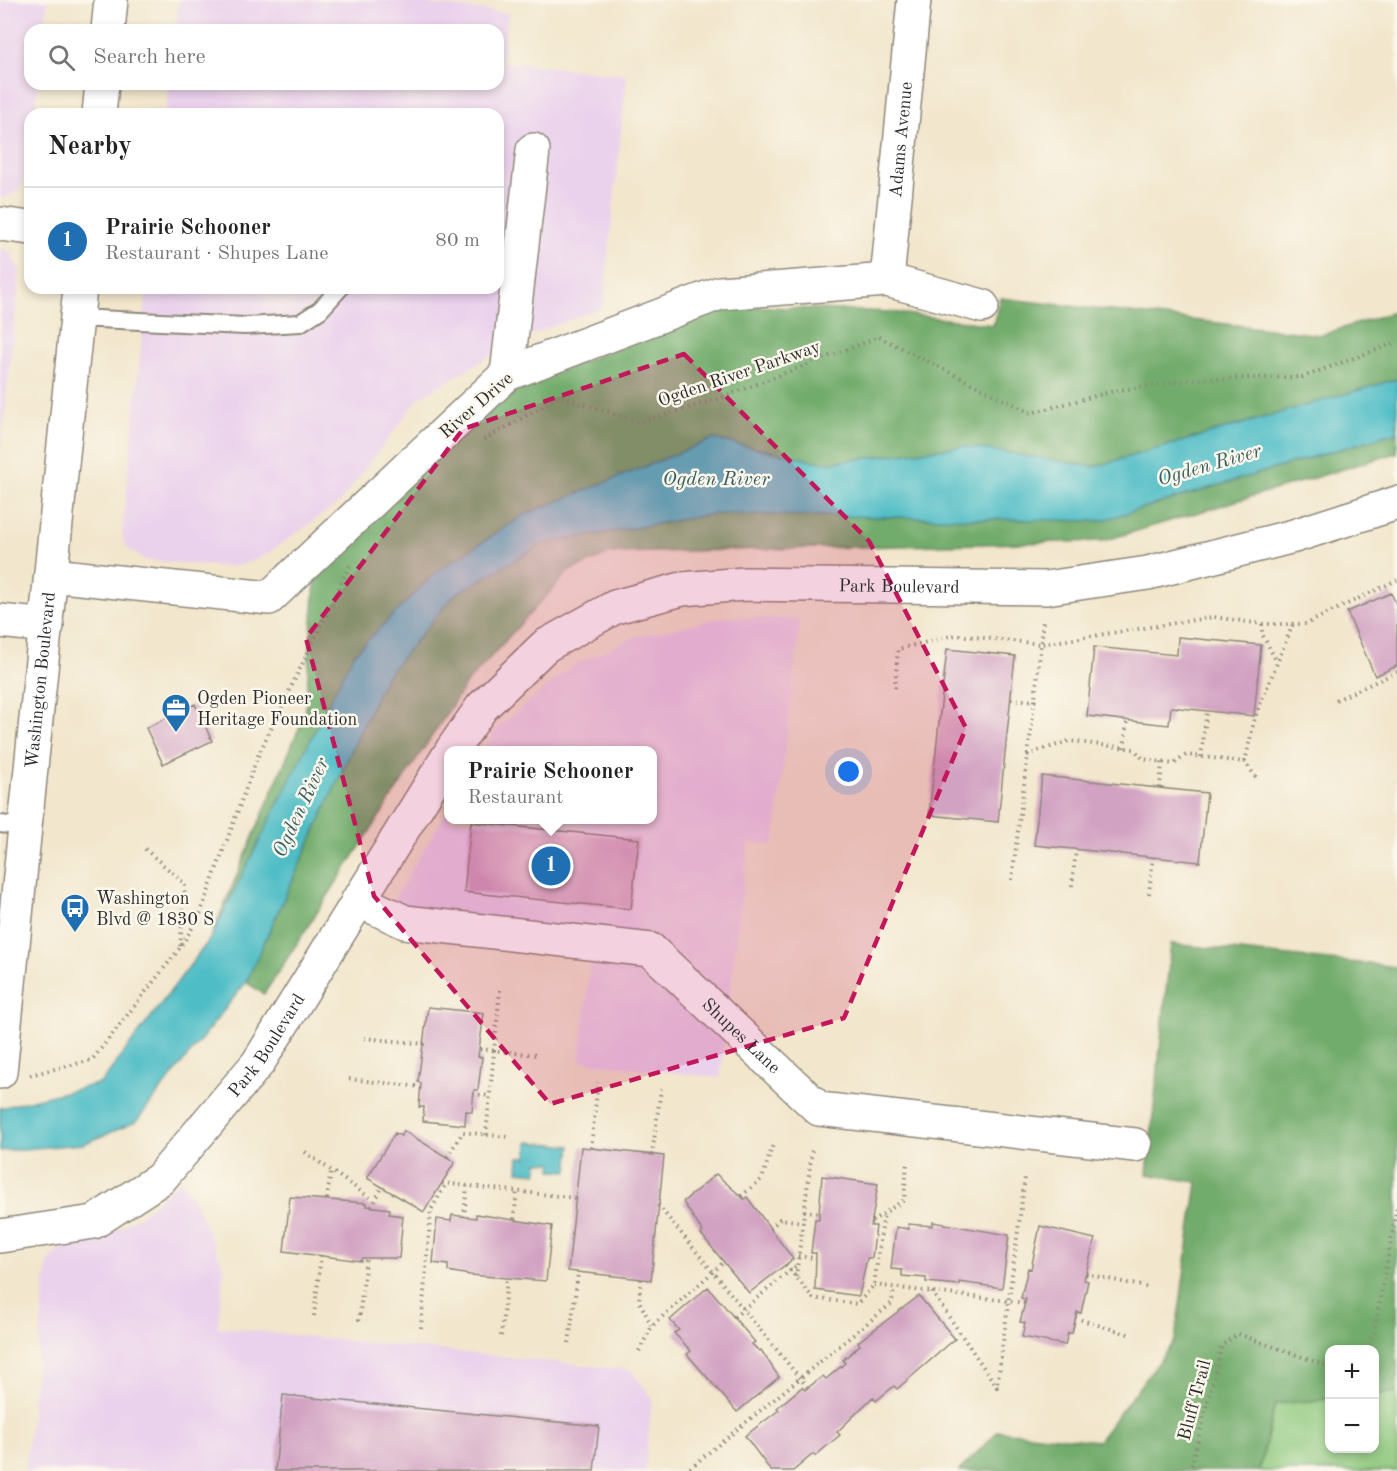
<!DOCTYPE html>
<html lang="en">
<head>
<meta charset="utf-8">
<style>
	body { margin:0; font-family:"Old Standard TT",serif; background:#f6f6f6; color:#222 }
	.controls { position:absolute; right:18px; bottom:18px; display:grid; overflow:hidden; border-radius:12px; box-shadow:0 3px 9px #0003 }
	.controls button { width:54px; height:54px; display:grid; place-items:center; padding:0; border:0; border-bottom:2px solid #e0e0e0; background:#fff; color:#222; font:30px sans-serif }
	.you { position:absolute; left:849px; top:772px; width:21px; height:21px; margin:-15px; border:4px solid #fff; border-radius:50%; background:#1a73e8; box-shadow:0 0 0 9px #1a73e833 }
	.badge { display:grid; place-items:center; width:39px; height:39px; border-radius:50%; background:#1f6fb2; color:#fff; font-size:20px; font-weight:700 }
	.pin { position:absolute; translate:-50% -50%; border:3px solid #fff; box-shadow:0 2px 6px #0006 }
	.popup { position:absolute; left:444px; top:746px; width:213px; height:78px; box-sizing:border-box; display:grid; place-content:center; border-radius:12px; background:#fff; filter:drop-shadow(0 2px 4px #0005); font-size:20px; white-space:nowrap; color:#767676 }
	.popup b { font-size:22px; color:#222 }
	.popup::after { content:''; position:absolute; left:50%; top:100%; margin-left:-12px; border:12px solid transparent; border-top-color:#fff }
	.list { margin:0; padding:0; list-style:none }
	h2 { display:flex; justify-content:space-between; align-items:center; height:78px; margin:0; padding:0 24px; font-size:26px }
	h2 small { font-size:20px; font-weight:400; color:#767676 }
	.list li { display:grid; grid-template-columns:39px 1fr auto; gap:18px; align-items:center; box-sizing:border-box; height:108px; padding:0 24px; border-top:2px solid #e0e0e0 }
	.list b { display:block; font-size:22px; white-space:nowrap }
	.list p { margin:0; font-size:20px; white-space:nowrap; color:#767676 }
	.list em { font-size:20px; font-style:normal; color:#767676 }
	.icon { flex:none; width:33px; height:33px; fill:none; stroke:currentColor; stroke-width:2; stroke-linecap:round; stroke-linejoin:round }
	.map { position:relative; flex:none; width:1397px; height:1471px; overflow:hidden }
	.search { position:absolute; background:#fff; box-shadow:0 3px 9px #0003; left:24px; top:24px; width:480px; height:66px; display:flex; align-items:center; gap:15px; box-sizing:border-box; padding:0 21px; border-radius:18px; color:#767676; font-size:22px }
	.panel { position:absolute; background:#fff; box-shadow:0 3px 9px #0003; left:24px; top:108px; width:480px; height:186px; border-radius:18px }
	.map>svg:first-child { display:block }
	.built { fill:#ead1ec }
	.green { fill:#8dc87d; stroke:#5c7a54; stroke-width:1.5 }
	.forest { fill:#72ac6c; stroke:#4e6c4c; stroke-width:1.5 }
	.water { fill:#4fbdc6; stroke:#3d7478; stroke-width:1.5 }
	.building { fill:#d2a2c2 }
	.lines { fill:none; stroke-linecap:round; stroke-linejoin:round }
	.service-casing { stroke:#8e887c; stroke-width:20 }
	.minor-casing { stroke:#8e887c; stroke-width:36 }
	.tertiary-casing { stroke:#8e887c; stroke-width:36 }
	.primary-casing { stroke:#8e887c; stroke-width:36 }
	.path { stroke:#8e887c; stroke-width:4; stroke-dasharray:1.5 4.5; stroke-linecap:butt }
	.service { stroke:#fff; stroke-width:16 }
	.minor { stroke:#fff; stroke-width:33 }
	.tertiary { stroke:#fff; stroke-width:33 }
	.primary { stroke:#fff; stroke-width:33 }
	.marked { fill:#c2185b; fill-opacity:0.2; stroke:#c2185b; stroke-width:4.5; stroke-dasharray:12 8; stroke-linejoin:round }
	.labels { text-anchor:middle; stroke-width:5; stroke-linejoin:round; paint-order:stroke }
	.street-label { font-size:18px; fill:#2b2b2b; stroke:#fbf7ec }
	.poi-label { font-size:18px; fill:#2b2b2b; stroke:#fbf7ec; text-anchor:start }
	.water-label { font-size:20px; font-style:italic; fill:#385e61; stroke:#fbf7ec }
</style>
</head>
<body>
<div class="map">
<svg width="1397" height="1471" viewBox="0 0 1397 1471">
	<rect width="100%" height="100%" fill="#fbf7ec"/>
	<filter id="ink" filterUnits="userSpaceOnUse"><feTurbulence type="fractalNoise" baseFrequency=".0167" numOctaves="2"/><feDisplacementMap in="SourceGraphic" scale="12" xChannelSelector="R" yChannelSelector="G"/><feConvolveMatrix kernelMatrix="1 2 1 2 8 2 1 2 1" color-interpolation-filters="sRGB"/></filter>
	<filter id="wash" filterUnits="userSpaceOnUse"><feTurbulence type="fractalNoise" baseFrequency=".008" numOctaves="4" result="noise"/><feDisplacementMap in="SourceGraphic" scale="24" xChannelSelector="R" yChannelSelector="G"/><feGaussianBlur stdDeviation="1.35" result="paint"/><feColorMatrix in="noise" values="0 0 0 0 0 0 0 0 0 0 0 0 0 0 0 0 0 1.4 0 .05"/><feComposite in="paint" operator="in"/></filter>
	<g filter="url(#wash)">
		<rect width="100%" height="100%" fill="#f2e6cc"/>
		<path class="built" d="M0,0H48L44,30H30V84H38L35,114H30L29,169L21,187L10,196L0,199Z
			M179,0H390L508,13L502,62L627,75L603,307L543,330L488,357L419,398L339,503L264,556L247,563L230,567L145,560L126,547L122,537L147,288H498V114H166L169,84H498V30H175Z
			M0,247L10,253L20,271L0,454Z
			M725,617L800,619L774,845L748,842L720,1078L580,1061L591,956L376,929L449,808V820H653V750H484L497,728L571,667L632,638Z
			M181,1179L192,1196L224,1268L218,1327L631,1370L652,1398L645,1471H25L47,1267L50,1258L66,1243L98,1238L122,1227L143,1213Z"/>
		<path class="green" d="M1397,1392V1471H1259L1275,1404L1329,1399L1330,1448H1374L1375,1395Z"/>
		<path class="forest" d="M1000,298L1321,335L1397,311V379L1094,467L965,446L825,463L713,439L435,573L210,939L305,714L316,569L507,392L724,305L890,312L993,325Z
			M1397,432V453L1103,541L612,553L569,571L465,685L264,994L246,982L384,679L454,595L543,544L713,514L1100,521Z
			M1171,944L1397,967V1392L1375,1395L1374,1350H1330L1329,1399L1275,1404L1259,1471H959L998,1431L1098,1441L1175,1340L1197,1182L1147,1174Z"/>
		<path class="water" d="M1397,379V432L1100,521L713,514L542,544L454,595L384,679L246,982L136,1122L83,1144L0,1151V1108L101,1083L210,939L353,655L435,573L524,515L713,439L825,463L965,446L1094,467Z
			M528,1142L571,1146L568,1171L552,1170L553,1163L538,1162L537,1173L518,1171L519,1157H527Z"/>
		<g id="blocks">
			<path class="building" d="M1391,593L1397,606V666L1375,676L1347,612Z
				M1178,637L1261,645L1254,716L1171,707L1169,725L1087,716L1094,647L1177,655Z
				M947,649L1015,656L998,822L929,815Z
				M195,704L212,741L163,764L146,728Z
				M1042,776L1207,793L1200,862L1034,845Z
				M471,822L639,839L631,909L464,892Z
				M428,1007L484,1013L478,1057H482L478,1090H474L472,1112L466,1111L465,1125L423,1121L424,1107H419L421,1083L418,1082Z
				M404,1131L455,1162L424,1212L367,1178L395,1133L401,1136Z
				M581,1147L664,1156L651,1280L568,1271Z
				M716,1174L744,1199L747,1197L793,1259L749,1293L701,1234L703,1232L683,1202Z
				M822,1176L878,1184L871,1226H876L872,1258H867L859,1296L815,1290L816,1253H811L815,1219H819V1213Z
				M290,1197L367,1203V1206L390,1209L389,1214L403,1216L399,1258H362L361,1261L284,1251Z
				M476,1214L552,1226L546,1281L470,1275L448,1271V1265L433,1263L437,1219L451,1221L452,1215L476,1218Z
				M933,1222L1009,1235L1002,1288L959,1282V1285L926,1282V1278L902,1276V1270L891,1269L896,1227L909,1229L908,1224L933,1226Z
				M1040,1226L1095,1239L1084,1280L1088,1281L1081,1313L1077,1312L1072,1333H1068L1065,1345L1022,1337L1025,1323L1020,1322L1026,1299L1021,1298L1028,1268L1031,1269Z
				M708,1287L755,1342L752,1344L759,1351L761,1350L779,1377L737,1412L687,1354L691,1351L674,1333L679,1330L670,1320Z
				M919,1296L955,1339L897,1389L894,1386L876,1401L873,1397L837,1432L840,1435L815,1456L813,1454L793,1471H771L745,1436L779,1410L777,1408L802,1387L805,1390L823,1376L826,1379L845,1363L843,1360L860,1345L858,1342Z
				M283,1395L599,1426L594,1471H275Z"/>
		</g>
	</g>
	<g filter="url(#ink)">
		<use href="#blocks" fill-opacity="0" stroke="#8e887c" stroke-width="1.5"/>
		<g class="lines">
			<g class="service-casing">
				<path id="service" d="M77,318L245,326L300,323L320,310L340,288
					M0,824L26,827"/>
			</g>
			<g class="minor-casing">
				<g id="minor">
					<path d="M0,224L30,228"/>
					<path id="s1" d="M887,280L914,0"/>
					<path d="M507,374L533,150"/>
					<path d="M52,575L269,598L507,374L720,293L887,280L982,306"/>
					<path d="M0,621L47,626"/>
					<path id="s2" d="M358,900L405,922L651,950L819,1109L1135,1145"/>
				</g>
			</g>
			<g class="tertiary-casing">
				<g id="tertiary">
					<path id="s3" d="M452,750L482,707L545,646L615,607L682,589L745,584L1046,588L1148,573L1294,536L1397,503"/>
					<path id="s4" d="M0,1236L94,1222L160,1179L258,1063L449,755"/>
				</g>
			</g>
			<g class="primary-casing">
				<g id="primary">
					<path d="M108,30L111,0"/>
					<path d="M99,114L102,84"/>
					<path id="s5" d="M0,1072L80,288"/>
				</g>
			</g>
			<path class="path" d="M484,440L560,396L639,422L715,400L879,337L1031,413L1114,391L1198,379L1303,377L1397,342
				M1262,624V634L1277,662
				M895,688L898,649L956,635L1041,644L1214,617L1262,624H1306L1397,580
				M1011,699L1036,701
				M1336,700L1397,672
				M1124,748L1127,721
				M1027,755L1069,741L1134,749L1143,759L1174,764L1186,755L1245,762L1258,780
				M1201,757L1207,711
				M1245,762L1255,717L1293,624
				M1160,788L1162,762
				M145,849L185,884L180,948
				M1012,880C1022,792 1036,706 1043,618
				M1072,886L1076,849
				M1149,894L1153,857
				M364,1038L425,1044
				M480,1049L537,1055
				M30,1075L92,1060L180,948L199,917L257,758L350,565
				M349,1079L421,1087
				M473,1094L490,1096
				M486,1135L500,990
				M591,1148L598,1082
				M305,1152L373,1200
				M652,1155L661,1089
				M447,1157L463,1132L507,1137
				M442,1183L576,1198
				M741,1196L762,1179L773,1144
				M327,1199L331,1170
				M658,1205L808,1388
				M372,1207L382,1187
				M804,1211L819,1213
				M464,1217L467,1186
				M514,1219L517,1191
				M872,1221L904,1200L907,1163
				M770,1228L780,1219L803,1222
				M798,1256L815,1258
				M786,1265L813,1298L857,1304L874,1285L884,1213
				M1086,1274L1150,1288
				M796,1277L812,1150
				M641,1279L639,1301L652,1326
				M874,1285L1025,1303
				M932,1292L997,1387L1025,1178
				M314,1316L321,1254
				M734,1317L797,1265
				M1075,1318L1131,1335
				M359,1321L366,1258
				M421,1328L431,1210L446,1184
				M501,1336L507,1279
				M569,1343L578,1273
				M1367,1350L1374,1332L1397,1207
				M639,1351L652,1326L724,1262
				M690,1468L892,1303L894,1288
				M1190,1471L1222,1345L1238,1334L1330,1367"/>
			<use href="#service" class="service"/>
			<use href="#minor" class="minor"/>
			<use href="#tertiary" class="tertiary"/>
			<use href="#primary" class="primary"/>
		</g>
	</g>
	<path class="marked" d="M684,354L869,541L966,728L844,1018L550,1104L374,896L306,638L463,429Z"/>
	<defs>
		<g id="office-pin" transform="scale(1.5)"><path d="M0 17L-7.5 6A9.5 9.5 0 1 1 7.5 6Z" fill="#1f6fb2" stroke="#fbf7ec"/><path d="M-6-3h4V-5.5h4V-3h4V5H-6ZM-1-4.5V-3h2v-1.5ZM-6 0V1H6V0Z" fill="#fff"/></g>
		<g id="bus-pin" transform="scale(1.5)"><path d="M0 17L-7.5 6A9.5 9.5 0 1 1 7.5 6Z" fill="#1f6fb2" stroke="#fbf7ec"/><path d="M-5-6H5V4H4V6H2V4H-2V6H-4V4H-5ZM-3.5-4V0h7V-4ZM-3.5 1.2v1.5H-2V1.2ZM2 1.2v1.5H3.5V1.2Z" fill="#fff"/></g>
	</defs>
	<g fill-rule="evenodd">
		<use href="#office-pin" x="176" y="708"/>
		<use href="#bus-pin" x="75" y="908"/>
	</g>
	<g class="labels">
		<g class="street-label">
			<text dy="6" stroke="none"><textPath href="#s1" startOffset="141">Adams Avenue</textPath></text>
			<text transform="translate(739 373) rotate(-19)" y="6">Ogden River Parkway</text>
			<text transform="translate(476 405) rotate(-41)" y="6">River Drive</text>
			<text dy="6" stroke="none"><textPath href="#s3" startOffset="507">Park Boulevard</textPath></text>
			<text dy="6" stroke="none"><textPath href="#s5" startOffset="394">Washington Boulevard</textPath></text>
			<text dy="6" stroke="none"><textPath href="#s2" startOffset="424">Shupes Lane</textPath></text>
			<text dy="6" stroke="none"><textPath href="#s4" startOffset="345">Park Boulevard</textPath></text>
			<text transform="translate(1194 1400) rotate(-75)" y="6">Bluff Trail</text>
		</g>
		<g class="poi-label">
			<text x="197" y="704">Ogden Pioneer<tspan x="197" dy="21">Heritage Foundation</tspan></text>
			<text x="96" y="904">Washington<tspan x="96" dy="21">Blvd @ 1830 S</tspan></text>
		</g>
		<g class="water-label">
			<text transform="translate(1209 464) rotate(-16)" y="7">Ogden River</text>
			<text x="716" y="485">Ogden River</text>
			<text transform="translate(300 807) rotate(-65)" y="7">Ogden River</text>
		</g>
	</g>
</svg>
<div class="controls">
<button>+</button>
<button>−</button>
</div>
<div class="you"></div>
<div class="pin badge" style="left:551px;top:866px">1</div>
<div class="popup"><b>Prairie Schooner</b>Restaurant</div>
<div class="search"><svg class="icon" aria-label="search" viewBox="0 0 24 24"><circle cx="10" cy="10" r="6"/><path d="M15 15l6 6"/></svg>Search here</div>
<section class="panel">
<h2>Nearby<small></small></h2>
<ul class="list">
<li><span class="badge">1</span><div><b>Prairie Schooner</b><p>Restaurant · Shupes Lane</p></div><em>80 m</em></li>
</ul>
</section>
</div>
</body>
</html>
